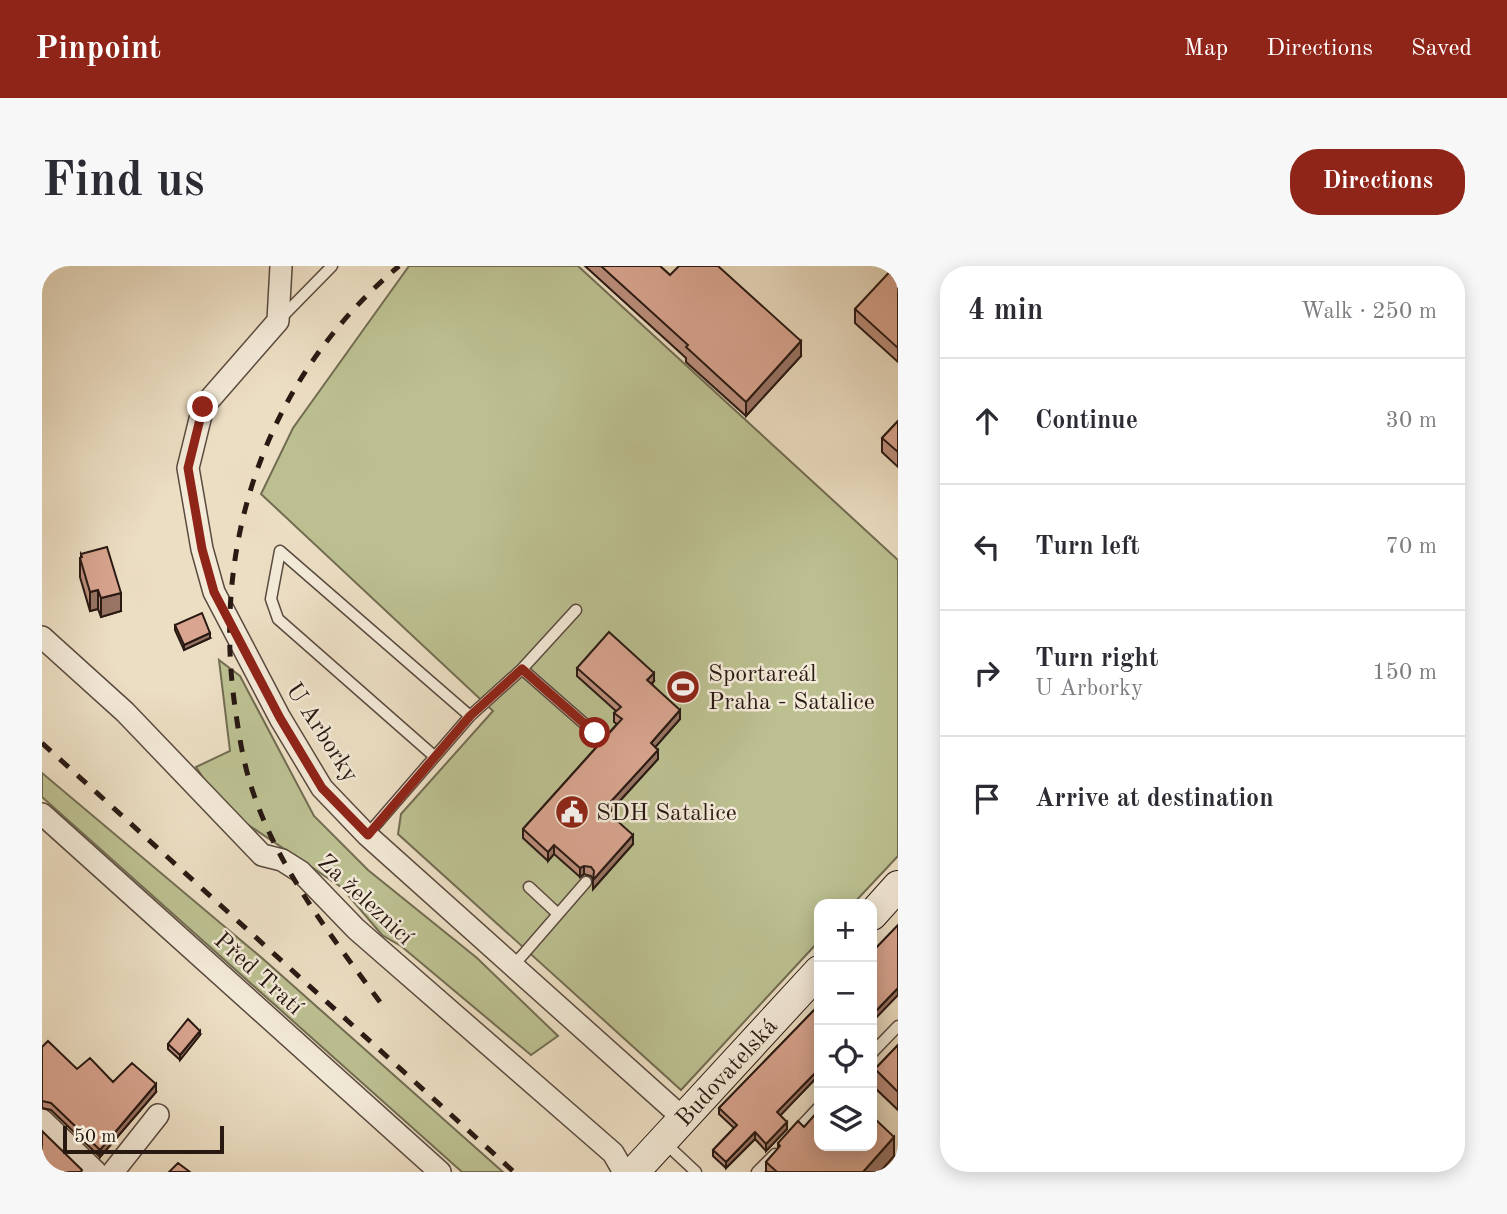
<!DOCTYPE html>
<html lang="en">
<head>
<meta charset="utf-8">
<style>
	body { margin:0; font-family:"Old Standard TT",serif; background:#f7f7f7; color:#2b2b33 }
	.controls { position:absolute; right:21px; bottom:21px; display:grid; overflow:hidden; border-radius:14px; box-shadow:0 4px 18px #0003 }
	.controls button { width:63px; height:63px; display:grid; place-items:center; padding:0; border:0; border-bottom:2px solid #e1e1e2; background:#fff; color:#2b2b33; font:35px sans-serif }
	.scale { position:absolute; left:21px; bottom:18px; width:161px; box-sizing:border-box; padding-left:7px; border:4px solid #291913; border-top:0; font-size:19px; line-height:24px; white-space:nowrap; color:#291913; -webkit-text-stroke:5px #f3ead8; paint-order:stroke }
	.stop { position:absolute; width:21px; height:21px; margin:-16px; border:5px solid #8f2418; border-radius:50%; background:#fff }
	.stop.end { background:#8f2418; border-color:#fff; box-shadow:0 2px 7px #0008 }
	.list { margin:0; padding:0; list-style:none }
	h2 { display:flex; justify-content:space-between; align-items:center; height:91px; margin:0; padding:0 28px; font-size:30px }
	h2 small { font-size:23px; font-weight:400; color:#7c7c81 }
	.list li { display:grid; grid-template-columns:46px 1fr auto; gap:21px; align-items:center; box-sizing:border-box; height:126px; padding:0 28px; border-top:2px solid #e1e1e2 }
	.list b { display:block; font-size:26px; white-space:nowrap }
	.list p { margin:0; font-size:23px; white-space:nowrap; color:#7c7c81 }
	.list em { font-size:23px; font-style:normal; color:#7c7c81 }
	.icon { flex:none; width:38px; height:38px; fill:none; stroke:currentColor; stroke-width:2; stroke-linecap:round; stroke-linejoin:round }
	.map { position:relative; flex:none; width:856px; height:906px; overflow:hidden; border-radius:28px }
	header { display:flex; align-items:center; gap:42px; box-sizing:border-box; height:98px; padding:0 35px; background:#8f2418; color:#fff }
	header strong { font-size:33px }
	nav { display:flex; gap:38px; margin-inline-start:auto; font-size:24px }
	.intro { display:flex; align-items:center; justify-content:space-between; box-sizing:border-box; height:168px; padding:0 42px }
	h1 { margin:0; font-size:49px }
	.button { padding:18px 32px; border-radius:28px; background:#8f2418; color:#fff; font-size:24px; font-weight:700 }
	main { display:flex; gap:42px; padding:0 42px }
	aside { flex:1; background:#fff; border-radius:28px; box-shadow:0 4px 18px #0003 }
	.map>svg:first-child { display:block }
	.green { fill:#bcc091; stroke:#726c52; stroke-width:2 }
	.lines { fill:none; stroke-linecap:round; stroke-linejoin:round }
	.lane-casing { stroke:#5a4a3f; stroke-width:13 }
	.street-casing { stroke:#5a4a3f; stroke-width:24 }
	.secondary-casing { stroke:#291913; stroke-width:32 }
	.lane { stroke:#f3ead8; stroke-width:10 }
	.street { stroke:#f3ead8; stroke-width:21 }
	.secondary { stroke:#f3ead8; stroke-width:30 }
	.rail { stroke:#291913; stroke-width:5; stroke-dasharray:12 12; stroke-linecap:butt }
	.wall { fill:#bb8e7c; stroke:#291913; stroke-width:2 }
	.shaded-wall { fill:#987465; stroke:#291913; stroke-width:2 }
	.building { fill:#d9a590; stroke:#291913; stroke-width:2 }
	.route { stroke:#8f2418; stroke-width:9 }
	.labels { text-anchor:middle; stroke-width:5; stroke-linejoin:round; paint-order:stroke }
	.poi-label { font-size:24px; fill:#291913; stroke:#f3ead8; text-anchor:start }
	.street-label { font-size:24px; fill:#291913; stroke:#f3ead8 }
</style>
</head>
<body>
<header>
<strong>Pinpoint</strong>
<nav><a>Map</a><a>Directions</a><a>Saved</a></nav>
</header>
<div class="intro"><h1>Find us</h1><a class="button">Directions</a></div>
<main>
<div class="map">
<svg width="856" height="906" viewBox="0 0 856 906">
	<rect width="100%" height="100%" fill="#ecdec3"/>
	<filter id="stains"><feTurbulence type="fractalNoise" baseFrequency=".00286" numOctaves="4"/><feColorMatrix values="0 0 0 0 .2 0 0 0 0 .09 0 0 0 0 .02 0 0 0 .5 -.17"/></filter>
	<radialGradient id="worn" r=".72"><stop offset=".6" stop-color="#630" stop-opacity="0"/><stop offset="1" stop-color="#630" stop-opacity=".3"/></radialGradient>
	<path class="green" d="M367,0H536L856,294V590L811,638H777V675L639,824L356,568L359,548L451,445L219,228L251,162Z
		M177,394L198,410L272,550L326,604L435,692L516,770L489,789L359,680L340,669L299,621L181,542L154,501L188,485Z
		M0,507L220,692L461,906H420L0,531Z"/>
	<g class="lines">
		<g class="lane-casing">
			<path id="lane" d="M238,53L290,0
				M238,285L229,333L236,353L392,490
				M238,285L428,450
				M480,403L553,467
				M325,569L428,450L480,403L534,344
				M487,621L516,648
				M472,699L544,616
				M830,787L856,760
				M751,869L777,841
				M623,877L654,906
				M715,906L733,888"/>
		</g>
		<g class="street-casing">
			<path id="street" d="M239,0L236,55L161,141L146,202L160,283L172,326L238,452L280,522L325,569L642,853
				M0,371L83,446L220,589L240,594L259,606L314,663L571,887L582,906
				M0,548L398,906
				M0,854L54,906
				M71,906L116,849"/>
		</g>
		<g class="secondary-casing">
			<g id="secondary">
				<path d="M830,649L856,620"/>
				<path id="s1" d="M592,906L777,705"/>
			</g>
		</g>
		<use href="#lane" class="lane"/>
		<use href="#street" class="street"/>
		<use href="#secondary" class="secondary"/>
		<path class="rail" d="M0,477L472,906
			M338,736C290,671 239,607 212,529C202,501 197,470 193,441C169,274 226,110 357,0"/>
	</g>
	<path class="wall" d="M543,0H618L628,9L759,90L704,150L644,96V92Z
		M856,0V96L813,57V43Z
		M856,155V201L840,186V172Z
		M39,288L79,345L59,351L56,343L48,345L38,311V292H39Z
		M133,359L168,372L142,384L133,364Z
		M535,402L612,415L610,418L638,453L613,481L616,493L567,547L591,578L551,623V613L549,610L542,608L538,611L512,588L506,595L481,572V563L575,458L572,456V447L574,445L535,410Z
		M777,739V809L738,849L745,863L724,885L713,873L684,902L671,890V884L692,862L677,848V842Z
		M158,769L138,794L126,783V778Z
		M856,779V844L833,822V803Z
		M0,781L35,803L71,816L114,826L58,891L9,844L0,842Z
		M762,861L852,890L838,906H724V896L736,883V877Z"/>
	<path class="shaded-wall" d="M759,75V90L704,150V136Z
		M56,324V343L48,345V326Z
		M79,327V345L59,351V332Z
		M168,367V372L142,384V379Z
		M612,407V415L605,422V414Z
		M638,444V453L609,486V477Z
		M616,484V493L562,552V543Z
		M591,569V578L551,623V614Z
		M512,579V588L506,595V586Z
		M542,600V608L538,611V602Z
		M856,722V729L830,756V749Z
		M158,765V769L138,794V789Z
		M777,803V809L735,853V846Z
		M114,818V826L58,891V884Z
		M745,856V863L724,885V878Z
		M713,866V873L684,902V896Z
		M852,871V890L838,906H821Z"/>
	<path class="building" d="M559,0H618L628,9L637,0H676L759,75L704,136L644,81L646,79Z
		M853,0H856V82L813,43Z
		M856,155V186L840,172Z
		M65,281L79,327L59,332L56,324L48,326L38,292L40,291L39,288Z
		M160,347L168,367L142,379L133,359Z
		M567,366L612,407L605,414L638,444L609,477L616,484L562,543L591,569L551,614L552,605L549,601L542,600L538,602L512,579L506,586L481,563L580,453L572,447L579,441L535,402Z
		M856,659V722L830,749V686Z
		M777,739V803L735,846L745,856L724,878L713,866L684,896L671,884L695,859L677,842Z
		M146,753L158,765L138,789L126,778Z
		M6,775L35,803L48,792L71,816L90,797L114,818L58,884L9,837L0,835V781Z
		M856,779V826L833,803Z
		M777,844V880H830V850L852,871L821,906H735L724,896L738,880L736,877L756,855L762,861Z
		M0,865L40,904L39,906H0Z
		M136,897L148,906H127Z"/>
	<g class="lines">
		<path class="route" d="M161,141L146,202L160,283L172,326L238,452L280,522L326,569L428,450L480,403L553,467"/>
	</g>
	<defs>
		<g id="stadium-disc" transform="scale(1.75)"><circle r="9.5" fill="#8f2418" stroke="#f3ead8"/><path d="M0-5a6.5 5 0 1 0 0 10a6.5 5 0 1 0 0-10ZM-3.5-1.8h7v3.6h-7Z" fill="#fff"/></g>
		<g id="civic-disc" transform="scale(1.75)"><circle r="9.5" fill="#8f2418" stroke="#f3ead8"/><path d="M-.6-6.5H3V-4.5H.6V-3L4-1V1h2V6H-6V1h2V-1L-.6-3ZM-1.2 2.5V6h2.4V2.5Z" fill="#fff"/></g>
	</defs>
	<g fill-rule="evenodd">
		<use href="#stadium-disc" x="641" y="421"/>
		<use href="#civic-disc" x="530" y="546"/>
	</g>
	<g class="labels">
		<g class="poi-label">
			<text x="666" y="415">Sportareál<tspan x="666" dy="28">Praha - Satalice</tspan></text>
			<text x="554" y="554">SDH Satalice</text>
		</g>
		<g class="street-label">
			<text transform="translate(281 466) rotate(57)" y="8">U Arborky</text>
			<text transform="translate(324 633) rotate(43)" y="8">Za železnicí</text>
			<text transform="translate(217 707) rotate(42)" y="8">Před Tratí</text>
			<text dy="8" stroke="none"><textPath href="#s1" startOffset="136">Budovatelská</textPath></text>
		</g>
	</g>
	<rect width="100%" height="100%" filter="url(#stains)"/>
	<rect width="100%" height="100%" fill="url(#worn)"/>
</svg>
<div class="controls">
<button>+</button>
<button>−</button>
<button><svg class="icon" aria-label="locate" viewBox="0 0 24 24"><circle cx="12" cy="12" r="6"/><path d="M12 2v4M12 18v4M2 12h4M18 12h4"/></svg></button>
<button><svg class="icon" aria-label="layers" viewBox="0 0 24 24"><path d="M12 4l9 5-9 5-9-5zM3 14l9 5 9-5"/></svg></button>
</div>
<div class="scale">50 m</div>
<div class="stop" style="left:553px;top:467px"></div>
<div class="stop end" style="left:161px;top:141px"></div>
</div>
<aside>
<h2>4 min<small>Walk · 250 m</small></h2>
<ul class="list">
<li><svg class="icon" aria-label="ahead" viewBox="0 0 24 24"><path d="M12 20V5M6 11l6-6 6 6"/></svg><div><b>Continue</b></div><em>30 m</em></li>
<li><svg class="icon" aria-label="left" viewBox="0 0 24 24"><path d="M17 20v-9H6M10 6l-5 5 5 5"/></svg><div><b>Turn left</b></div><em>70 m</em></li>
<li><svg class="icon" aria-label="right" viewBox="0 0 24 24"><path d="M7 20v-9h11M14 6l5 5-5 5"/></svg><div><b>Turn right</b><p>U Arborky</p></div><em>150 m</em></li>
<li><svg class="icon" aria-label="arrive" viewBox="0 0 24 24"><path d="M6 21V4h12l-3 4 3 4H6"/></svg><div><b>Arrive at destination</b></div></li>
</ul>
</aside>
</main>
</body>
</html>
